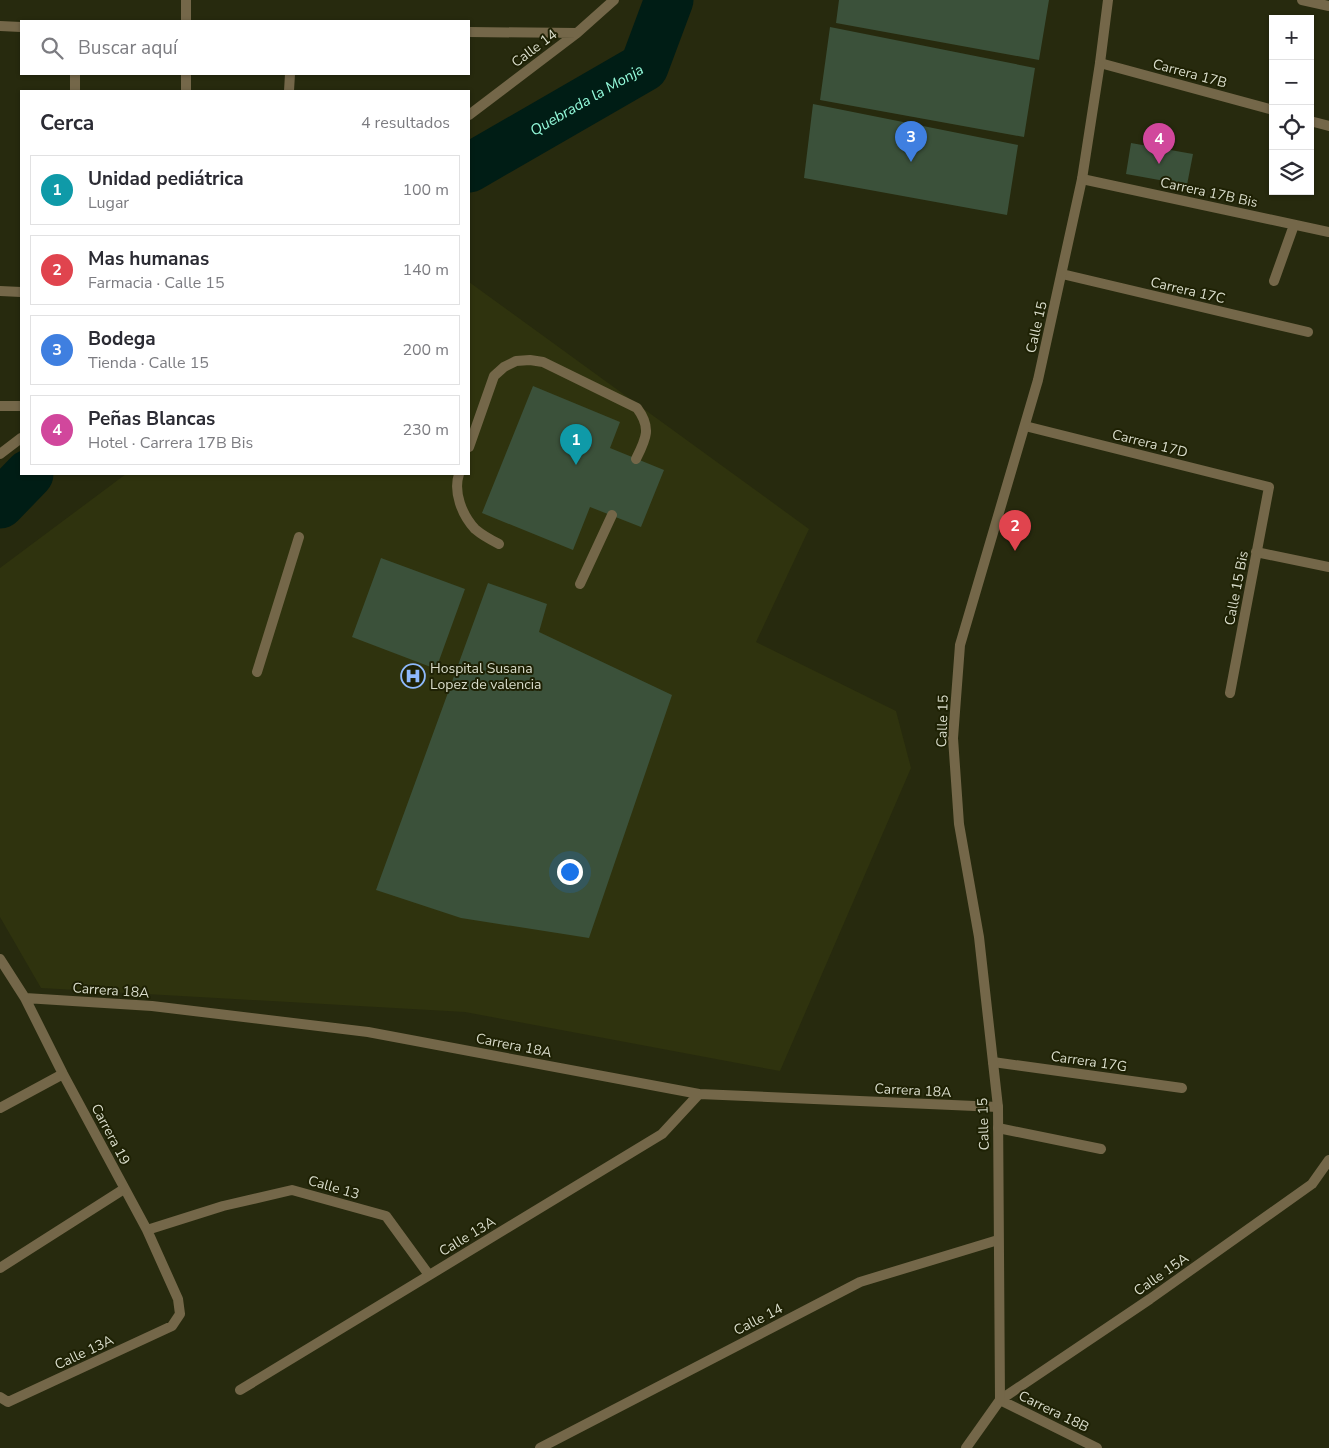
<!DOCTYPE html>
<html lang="es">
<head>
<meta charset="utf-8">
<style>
	body { margin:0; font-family:"Nunito Sans",sans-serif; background:#f7f7f7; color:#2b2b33 }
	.controls { position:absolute; right:15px; top:15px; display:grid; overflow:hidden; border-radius:0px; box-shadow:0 1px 4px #0004 }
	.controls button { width:45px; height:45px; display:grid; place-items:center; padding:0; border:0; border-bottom:1px solid #e1e1e2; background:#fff; color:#2b2b33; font:25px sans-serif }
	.you { position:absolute; left:569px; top:871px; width:18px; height:18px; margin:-12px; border:4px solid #fff; border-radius:50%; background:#1a73e8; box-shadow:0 0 0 8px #1a73e833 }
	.badge { display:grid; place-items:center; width:32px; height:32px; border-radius:50%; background:#db2777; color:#fff; font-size:16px; font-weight:700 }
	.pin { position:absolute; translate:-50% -41px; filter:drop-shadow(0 1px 2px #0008) }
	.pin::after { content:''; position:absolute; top:26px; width:18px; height:15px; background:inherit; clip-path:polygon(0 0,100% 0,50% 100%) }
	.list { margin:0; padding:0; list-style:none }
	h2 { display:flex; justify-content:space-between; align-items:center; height:65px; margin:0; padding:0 20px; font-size:21px }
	h2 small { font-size:16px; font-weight:400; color:#7c7c81 }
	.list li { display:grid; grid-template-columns:32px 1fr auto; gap:15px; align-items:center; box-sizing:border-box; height:70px; margin:0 10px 10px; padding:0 10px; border:1px solid #e1e1e2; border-radius:0px }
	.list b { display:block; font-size:19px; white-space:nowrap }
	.list p { margin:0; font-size:16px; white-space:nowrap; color:#7c7c81 }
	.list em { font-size:16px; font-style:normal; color:#7c7c81 }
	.icon { flex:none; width:28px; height:28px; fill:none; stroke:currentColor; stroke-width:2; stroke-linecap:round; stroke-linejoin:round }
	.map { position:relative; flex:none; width:1329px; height:1448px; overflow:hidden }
	.search { position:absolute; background:#fff; box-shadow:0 1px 4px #0004; left:20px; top:20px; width:450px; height:55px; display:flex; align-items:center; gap:12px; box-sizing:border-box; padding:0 18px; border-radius:0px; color:#7c7c81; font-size:19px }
	.panel { position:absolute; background:#fff; box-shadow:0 1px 4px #0004; left:20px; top:90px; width:450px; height:385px; border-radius:0px }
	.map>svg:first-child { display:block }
	.built { fill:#2f330e }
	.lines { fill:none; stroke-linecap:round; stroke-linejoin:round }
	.river { stroke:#001d15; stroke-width:49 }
	.building { fill:#3b513a }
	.service { stroke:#746749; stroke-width:10 }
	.minor { stroke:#746749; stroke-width:10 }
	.tertiary { stroke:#746749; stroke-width:10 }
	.labels { text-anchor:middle; stroke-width:4; stroke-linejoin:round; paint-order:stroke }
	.street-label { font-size:14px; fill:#daddcc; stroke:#1e2104 }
	.poi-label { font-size:14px; fill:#daddcc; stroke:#1e2104; text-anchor:start }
	.water-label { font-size:15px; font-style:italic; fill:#93fadb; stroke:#1e2104 }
</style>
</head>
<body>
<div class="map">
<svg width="1329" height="1448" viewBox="0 0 1329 1448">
	<rect width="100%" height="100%" fill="#272a0e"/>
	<path class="built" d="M469,282L809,529L756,642L896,711L911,768L780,1071L465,1012L41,988L0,917V568L126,474H469Z"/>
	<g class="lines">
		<g class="river">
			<path id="s1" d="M469,168L644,67L669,0"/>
			<path d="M0,504L29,474"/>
		</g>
	</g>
	<path class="building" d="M839,0H1049L1039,60L836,23Z
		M830,27L1035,68L1024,137L820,100Z
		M813,104L1018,145L1007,215L804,178Z
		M1131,143L1193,154L1187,185L1126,174Z
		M533,386L620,422L610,448L664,470L641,527L590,507L573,550L482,513Z
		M381,558L465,589L436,669L352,637Z
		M488,583L547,604L539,632L672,695L589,938L461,918L376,890Z"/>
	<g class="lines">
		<path class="service" d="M469,447L494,376L504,367L516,361L530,360L543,362L637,408C652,428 646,439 636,459
			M459,474C453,492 462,515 475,529C482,535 491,540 499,544
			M580,584L612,515
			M257,672L299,537"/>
		<path class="minor" d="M186,0V21
			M1302,0L1329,6
			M0,26L21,27
			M469,32L577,33
			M1100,63L1273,110
			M75,91V74
			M186,91V74
			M289,91L290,74
			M469,115L577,33L614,0
			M1310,121L1329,126
			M1082,179L1329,232
			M1062,274L1308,332
			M1274,281L1294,225
			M0,291L21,292
			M0,406H21
			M1025,426L1269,487L1230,693
			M0,454L21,438
			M1256,552L1329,567
			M0,959L25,998L63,1074L147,1230L178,1299L180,1314L172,1326L8,1402L0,1397
			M25,998L152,1006L368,1032L699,1094L998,1107
			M993,1062L1182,1088
			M0,1108L63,1074
			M998,1128L1101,1149
			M147,1230L223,1206L292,1190L386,1216L429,1275
			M0,1268L124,1189
			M240,1390L662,1134L699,1094
			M540,1448L860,1282L998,1240
			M1097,1448L1000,1400L1150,1299L1312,1184L1329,1160"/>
		<path class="tertiary" d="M966,1448L1000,1400L998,1107L979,937L959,824L953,738L960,645L1038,380L1082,179L1100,63L1108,0"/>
	</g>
	<defs>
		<g id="hospital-ring" transform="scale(1.25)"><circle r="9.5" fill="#1e2104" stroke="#8eb9fc" stroke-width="1.5"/><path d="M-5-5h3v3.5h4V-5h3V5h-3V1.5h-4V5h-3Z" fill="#8eb9fc"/></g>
	</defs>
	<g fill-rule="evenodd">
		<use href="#hospital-ring" x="413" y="676"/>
	</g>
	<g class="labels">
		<g class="street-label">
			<text transform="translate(534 48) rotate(-37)" y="5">Calle 14</text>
			<text transform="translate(1190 73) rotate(15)" y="5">Carrera 17B</text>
			<text transform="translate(1209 192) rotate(12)" y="5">Carrera 17B Bis</text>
			<text transform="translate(1188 290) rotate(13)" y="5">Carrera 17C</text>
			<text transform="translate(1036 327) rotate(-77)" y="5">Calle 15</text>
			<text transform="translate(1150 443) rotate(14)" y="5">Carrera 17D</text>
			<text transform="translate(1236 588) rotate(-79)" y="5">Calle 15 Bis</text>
			<text transform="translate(942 721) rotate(-88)" y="5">Calle 15</text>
			<text transform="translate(111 990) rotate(4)" y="5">Carrera 18A</text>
			<text transform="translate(514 1045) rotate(11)" y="5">Carrera 18A</text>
			<text transform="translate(1089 1061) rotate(8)" y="5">Carrera 17G</text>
			<text transform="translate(913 1090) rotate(3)" y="5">Carrera 18A</text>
			<text transform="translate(983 1124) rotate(-92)" y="5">Calle 15</text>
			<text transform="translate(111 1134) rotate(62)" y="5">Carrera 19</text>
			<text transform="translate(334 1187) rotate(16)" y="5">Calle 13</text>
			<text transform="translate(467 1236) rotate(-31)" y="5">Calle 13A</text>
			<text transform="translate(1161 1274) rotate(-35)" y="5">Calle 15A</text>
			<text transform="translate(758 1319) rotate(-27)" y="5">Calle 14</text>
			<text transform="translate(84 1352) rotate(-25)" y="5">Calle 13A</text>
			<text transform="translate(1054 1411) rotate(26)" y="5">Carrera 18B</text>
		</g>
		<g class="poi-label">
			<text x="430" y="673">Hospital Susana<tspan x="430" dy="16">Lopez de valencia</tspan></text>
		</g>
		<g class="water-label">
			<text dy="5" stroke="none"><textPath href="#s1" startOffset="136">Quebrada la Monja</textPath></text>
		</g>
	</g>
</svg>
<div class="controls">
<button>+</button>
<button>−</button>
<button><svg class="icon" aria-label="locate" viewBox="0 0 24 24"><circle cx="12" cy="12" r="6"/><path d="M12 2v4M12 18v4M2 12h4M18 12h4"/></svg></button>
<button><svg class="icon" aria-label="layers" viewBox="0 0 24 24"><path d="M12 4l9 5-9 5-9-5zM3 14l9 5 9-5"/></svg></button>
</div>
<div class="you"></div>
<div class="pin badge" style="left:576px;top:465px;background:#0f9aa8">1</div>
<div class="pin badge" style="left:1015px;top:551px;background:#e0444e">2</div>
<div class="pin badge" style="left:911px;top:162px;background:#3f7fe0">3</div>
<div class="pin badge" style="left:1159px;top:164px;background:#d1479c">4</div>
<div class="search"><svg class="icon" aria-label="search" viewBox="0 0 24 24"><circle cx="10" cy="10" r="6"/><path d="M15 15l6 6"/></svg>Buscar aquí</div>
<section class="panel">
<h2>Cerca<small>4 resultados</small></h2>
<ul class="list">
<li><span class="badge" style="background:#0f9aa8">1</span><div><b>Unidad pediátrica</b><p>Lugar</p></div><em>100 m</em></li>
<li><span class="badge" style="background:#e0444e">2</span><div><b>Mas humanas</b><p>Farmacia · Calle 15</p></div><em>140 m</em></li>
<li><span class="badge" style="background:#3f7fe0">3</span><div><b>Bodega</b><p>Tienda · Calle 15</p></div><em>200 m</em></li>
<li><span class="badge" style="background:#d1479c">4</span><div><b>Peñas Blancas</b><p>Hotel · Carrera 17B Bis</p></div><em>230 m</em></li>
</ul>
</section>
</div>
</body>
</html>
